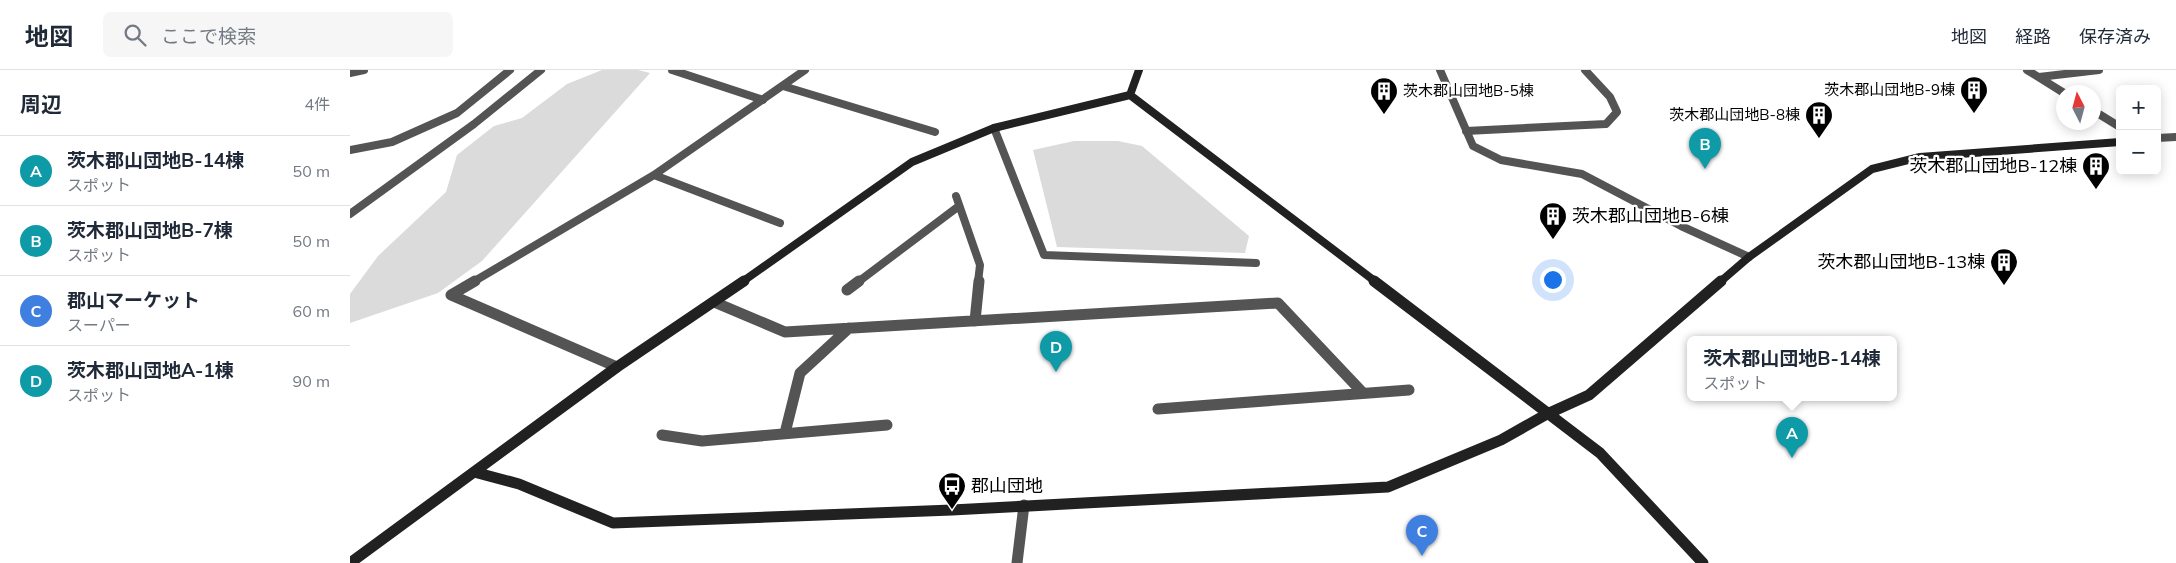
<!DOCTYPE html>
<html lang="ja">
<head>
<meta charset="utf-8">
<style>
	body { margin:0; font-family:Mulish,"Noto Sans JP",sans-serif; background:#f6f6f7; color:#1f2937 }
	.controls { position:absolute; right:15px; top:15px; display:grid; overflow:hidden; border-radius:8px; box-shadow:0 2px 12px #0003 }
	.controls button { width:45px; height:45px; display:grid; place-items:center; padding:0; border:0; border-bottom:1px solid #e0e1e3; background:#fff; color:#1f2937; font:25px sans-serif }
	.compass { position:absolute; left:1706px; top:15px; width:45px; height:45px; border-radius:50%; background:#fff; box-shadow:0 2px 12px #0003; rotate:354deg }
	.you { position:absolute; left:1202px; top:209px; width:18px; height:18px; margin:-12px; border:4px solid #fff; border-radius:50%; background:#1a73e8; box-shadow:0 0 0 8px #1a73e833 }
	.badge { display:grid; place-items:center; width:32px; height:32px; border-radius:50%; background:#0f766e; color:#fff; font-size:16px; font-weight:700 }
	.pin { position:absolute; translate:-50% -41px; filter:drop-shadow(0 1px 2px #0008) }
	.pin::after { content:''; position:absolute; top:26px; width:18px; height:15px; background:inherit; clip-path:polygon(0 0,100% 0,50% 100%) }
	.popup { position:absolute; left:1337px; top:266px; width:210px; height:65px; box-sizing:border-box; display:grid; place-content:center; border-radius:8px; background:#fff; filter:drop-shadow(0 1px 4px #0005); font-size:16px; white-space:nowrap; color:#747a83 }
	.popup b { font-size:19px; color:#1f2937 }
	.popup::after { content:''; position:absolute; left:50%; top:100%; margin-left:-10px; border:10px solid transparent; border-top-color:#fff }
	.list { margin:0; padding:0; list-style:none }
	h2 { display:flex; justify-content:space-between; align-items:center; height:65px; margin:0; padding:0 20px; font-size:21px }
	h2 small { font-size:16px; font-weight:400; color:#747a83 }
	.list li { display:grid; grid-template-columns:32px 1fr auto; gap:15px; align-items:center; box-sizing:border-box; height:70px; padding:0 20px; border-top:1px solid #e0e1e3 }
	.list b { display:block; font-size:19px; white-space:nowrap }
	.list p { margin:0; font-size:16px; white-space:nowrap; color:#747a83 }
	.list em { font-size:16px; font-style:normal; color:#747a83 }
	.icon { flex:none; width:28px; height:28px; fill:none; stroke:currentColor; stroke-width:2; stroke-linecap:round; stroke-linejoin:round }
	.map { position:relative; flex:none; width:1826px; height:493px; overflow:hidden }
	header { display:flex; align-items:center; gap:30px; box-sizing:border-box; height:70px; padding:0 25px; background:#fff; border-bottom:1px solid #e0e1e3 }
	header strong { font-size:24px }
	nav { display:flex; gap:28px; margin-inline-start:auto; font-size:18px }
	.search { width:350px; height:45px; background:#f6f6f7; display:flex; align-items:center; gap:12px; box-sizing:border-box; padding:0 18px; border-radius:8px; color:#747a83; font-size:19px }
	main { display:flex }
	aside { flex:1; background:#fff }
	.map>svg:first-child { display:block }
	.green { fill:#dbdbdb }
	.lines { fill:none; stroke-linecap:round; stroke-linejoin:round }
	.lane-far1 { stroke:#545454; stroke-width:8 }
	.lane { stroke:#545454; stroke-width:11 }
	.street-far1 { stroke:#545454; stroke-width:8 }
	.street { stroke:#545454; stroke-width:11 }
	.secondary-far1 { stroke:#212121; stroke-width:8 }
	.secondary { stroke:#212121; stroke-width:11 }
	.labels { text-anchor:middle; stroke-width:4.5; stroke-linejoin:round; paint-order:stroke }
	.far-poi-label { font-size:15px; fill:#000; stroke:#fff; text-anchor:end }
	.poi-label { font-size:18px; fill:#000; stroke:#fff; text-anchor:end }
</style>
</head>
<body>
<header>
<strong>地図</strong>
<div class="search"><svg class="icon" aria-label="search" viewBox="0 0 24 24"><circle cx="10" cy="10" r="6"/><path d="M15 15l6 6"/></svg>ここで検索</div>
<nav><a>地図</a><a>経路</a><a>保存済み</a></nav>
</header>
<main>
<aside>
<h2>周辺<small>4件</small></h2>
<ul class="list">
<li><span class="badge" style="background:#0f9aa8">A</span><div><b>茨木郡山団地B-14棟</b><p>スポット</p></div><em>50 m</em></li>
<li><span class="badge" style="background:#0f9aa8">B</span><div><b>茨木郡山団地B-7棟</b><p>スポット</p></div><em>50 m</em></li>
<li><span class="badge" style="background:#3f7fe0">C</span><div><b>郡山マーケット</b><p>スーパー</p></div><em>60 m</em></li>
<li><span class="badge" style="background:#0f9aa8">D</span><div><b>茨木郡山団地A-1棟</b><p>スポット</p></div><em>90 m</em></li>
</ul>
</aside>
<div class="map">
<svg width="1826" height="493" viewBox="0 0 1826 493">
	<rect width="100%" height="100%" fill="#fff"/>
	<path class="green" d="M252,0H288L300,3L132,191L88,223L0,253V224L28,186L96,122L107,85L144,56L172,48L217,14Z
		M768,71L792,76L899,166L895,183L707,177L683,80L724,71Z"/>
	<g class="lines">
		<path class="lane-far1" d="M322,0L413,30
			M644,58L694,185L906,193
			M1116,61L1256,54L1267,42L1260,27L1235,0
			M606,126L630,195L628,212
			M508,212L609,136"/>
		<path class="lane" d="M497,220L509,211
			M364,232L435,262L928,233L1013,323
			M625,251L629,211
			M808,339L1059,320
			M435,363L450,303L499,258
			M312,365L352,371L537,355
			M667,493L674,435"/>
		<path class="street-far1" d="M1090,0L1123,76L1151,90L1232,104L1331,156L1399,187
			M1677,0L1714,23
			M0,3L14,0
			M1689,7L1749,0
			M433,16L585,62
			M1744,41L1770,57
			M1807,68L1826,67
			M0,80L42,72L107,43L160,0
			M304,105L430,153
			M0,144L124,54L191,0
			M123,212L304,105L455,0"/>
		<path class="street" d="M125,211L101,225L267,297"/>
		<path class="secondary-far1" d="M780,25L1026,212
			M780,25L789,0
			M392,212L562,92L644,58L780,25
			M1370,212L1399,187L1522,99L1570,87L1770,72"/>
		<path class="secondary" d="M1024,211L1250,383L1353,493
			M124,402L169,414L263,453L602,440L1038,417L1151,370L1197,344L1239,325L1371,211
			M0,493L267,297L394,211"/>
	</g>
	<defs>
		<g id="building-pin" transform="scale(1.4375)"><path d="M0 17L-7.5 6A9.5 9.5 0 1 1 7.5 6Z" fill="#000" stroke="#fff"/><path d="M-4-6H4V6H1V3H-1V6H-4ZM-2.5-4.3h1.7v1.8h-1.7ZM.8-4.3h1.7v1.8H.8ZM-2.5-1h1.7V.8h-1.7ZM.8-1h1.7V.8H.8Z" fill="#fff"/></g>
		<g id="bus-pin" transform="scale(1.4375)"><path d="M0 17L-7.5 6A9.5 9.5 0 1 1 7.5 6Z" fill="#000" stroke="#fff"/><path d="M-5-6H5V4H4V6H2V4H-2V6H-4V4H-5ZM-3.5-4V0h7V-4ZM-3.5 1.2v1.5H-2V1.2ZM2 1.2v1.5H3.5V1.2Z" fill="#fff"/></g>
	</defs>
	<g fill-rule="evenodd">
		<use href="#building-pin" x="1624" y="20"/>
		<use href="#building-pin" x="1034" y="21"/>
		<use href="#building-pin" x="1469" y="45"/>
		<use href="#building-pin" x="1746" y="96"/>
		<use href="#building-pin" x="1203" y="146"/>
		<use href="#building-pin" x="1654" y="192"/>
		<use href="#bus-pin" x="602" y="416"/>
	</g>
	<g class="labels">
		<g class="far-poi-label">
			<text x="1605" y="25">茨木郡山団地B-9棟</text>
			<text x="1053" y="26" text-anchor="start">茨木郡山団地B-5棟</text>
			<text x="1450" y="50">茨木郡山団地B-8棟</text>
		</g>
		<g class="poi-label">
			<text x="1727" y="102">茨木郡山団地B-12棟</text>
			<text x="1222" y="152" text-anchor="start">茨木郡山団地B-6棟</text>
			<text x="1635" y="198">茨木郡山団地B-13棟</text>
			<text x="621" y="422" text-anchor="start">郡山団地</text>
		</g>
	</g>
</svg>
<div class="controls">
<button>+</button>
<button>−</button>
</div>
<svg class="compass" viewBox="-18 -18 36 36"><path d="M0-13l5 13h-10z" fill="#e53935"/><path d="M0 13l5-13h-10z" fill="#747a83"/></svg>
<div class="you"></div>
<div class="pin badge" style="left:1442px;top:388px;background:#0f9aa8">A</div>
<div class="popup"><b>茨木郡山団地B-14棟</b>スポット</div>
<div class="pin badge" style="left:1355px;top:99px;background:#0f9aa8">B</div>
<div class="pin badge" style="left:1072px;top:486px;background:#3f7fe0">C</div>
<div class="pin badge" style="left:706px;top:302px;background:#0f9aa8">D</div>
</div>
</main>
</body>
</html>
